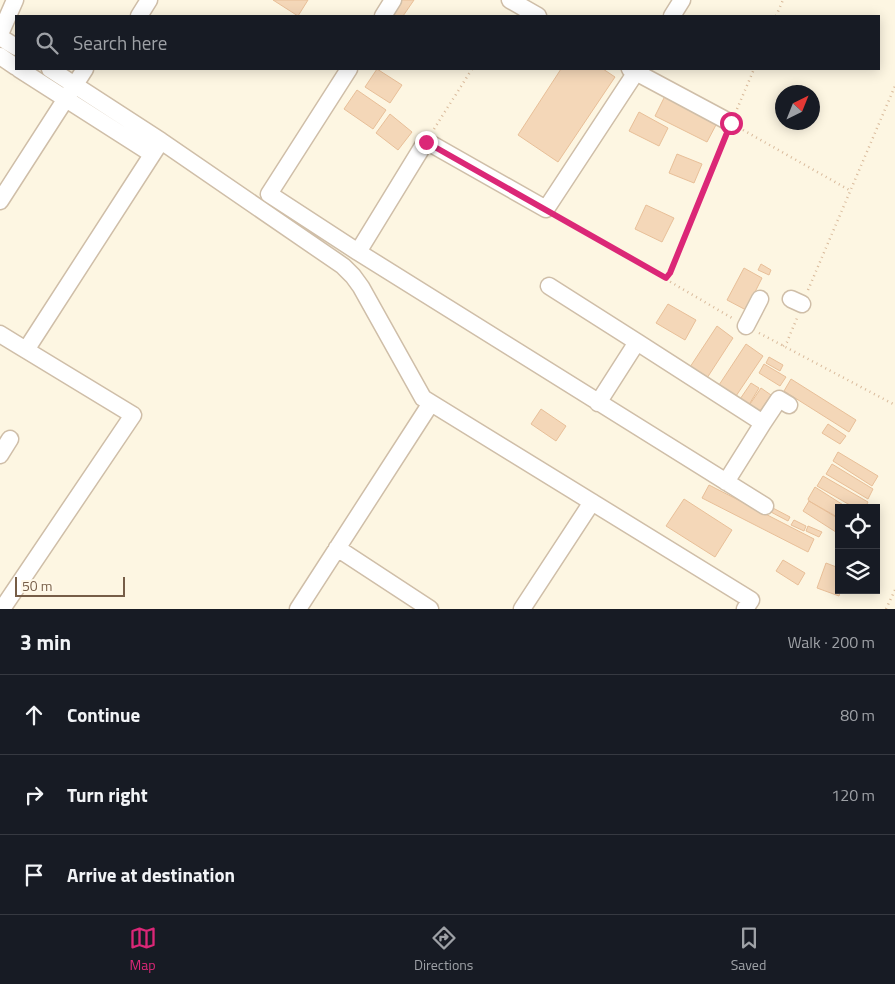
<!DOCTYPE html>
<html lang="en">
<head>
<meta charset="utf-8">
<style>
	body { margin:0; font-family:"Titillium Web",sans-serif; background:#242831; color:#f1f3f6 }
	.controls { position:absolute; right:15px; bottom:15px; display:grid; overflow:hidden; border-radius:0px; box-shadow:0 2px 12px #0003 }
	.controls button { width:45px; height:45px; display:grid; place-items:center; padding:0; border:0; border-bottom:1px solid #363941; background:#171b24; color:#f1f3f6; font:25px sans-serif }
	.compass { position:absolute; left:775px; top:85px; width:45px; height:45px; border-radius:50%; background:#171b24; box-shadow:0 2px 12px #0003; rotate:43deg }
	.scale { position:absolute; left:15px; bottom:12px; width:110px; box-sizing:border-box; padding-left:5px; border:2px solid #765d47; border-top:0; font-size:14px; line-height:18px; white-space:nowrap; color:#765d47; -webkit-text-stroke:4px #fff9e9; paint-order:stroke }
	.stop { position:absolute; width:15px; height:15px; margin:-11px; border:4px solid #db2777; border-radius:50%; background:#fff }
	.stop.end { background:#db2777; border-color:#fff; box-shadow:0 1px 5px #0008 }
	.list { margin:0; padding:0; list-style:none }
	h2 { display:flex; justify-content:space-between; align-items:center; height:65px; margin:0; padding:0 20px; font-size:21px }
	h2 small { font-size:16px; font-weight:400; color:#9ea1a6 }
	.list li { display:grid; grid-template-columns:32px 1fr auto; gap:15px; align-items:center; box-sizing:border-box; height:80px; padding:0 20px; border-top:1px solid #363941 }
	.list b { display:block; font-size:19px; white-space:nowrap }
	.list em { font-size:16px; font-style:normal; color:#9ea1a6 }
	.icon { flex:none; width:28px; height:28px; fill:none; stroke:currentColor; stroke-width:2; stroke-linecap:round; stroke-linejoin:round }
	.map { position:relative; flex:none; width:895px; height:609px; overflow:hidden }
	.search { position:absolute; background:#171b24; box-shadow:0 2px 12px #0003; left:15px; right:15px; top:15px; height:55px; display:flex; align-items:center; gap:12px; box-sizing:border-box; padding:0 18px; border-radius:0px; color:#9ea1a6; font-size:19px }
	.sheet { height:305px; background:#171b24 }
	nav { display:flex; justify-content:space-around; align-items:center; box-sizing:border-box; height:70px; border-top:1px solid #363941; background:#171b24; font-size:14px; color:#9ea1a6 }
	nav a { display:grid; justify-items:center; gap:2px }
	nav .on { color:#db2777 }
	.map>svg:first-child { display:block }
	.building { fill:#f4d7b8; stroke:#e8bf98 }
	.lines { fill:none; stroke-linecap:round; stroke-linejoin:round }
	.minor-casing { stroke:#cfbea8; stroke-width:19 }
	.path { stroke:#d9ba9b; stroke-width:2.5; stroke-dasharray:1 4; stroke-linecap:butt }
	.minor { stroke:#fff; stroke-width:16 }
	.route { stroke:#db2777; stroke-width:6 }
</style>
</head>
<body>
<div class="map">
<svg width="895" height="609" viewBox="0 0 895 609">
	<rect width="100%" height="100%" fill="#fdf6e2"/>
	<path class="building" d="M273,0H308L298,16Z
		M399,0H414L403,16H390Z
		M377,69L402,85L390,103L365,87Z
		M561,69H603L615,77L558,162L518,135Z
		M357,90L386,110L373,129L344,109Z
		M665,96L717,123L707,142L655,116Z
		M639,112L668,128L659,146L629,131Z
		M390,114L412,132L398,150L376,133Z
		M677,154L702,164L694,183L669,173Z
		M646,205L674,218L662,242L635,229Z
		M761,264L771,270L769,275L758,270Z
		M744,268L762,278L746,310L727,300Z
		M668,304L696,320L685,340L656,323Z
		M717,326L733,338L707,378L690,367Z
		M746,344L763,356L736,396L719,385Z
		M769,357L783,365L780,371L766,363Z
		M764,364L786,377L780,386L759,373Z
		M791,379L856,420L849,432L784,391Z
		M751,383L759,388L747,408L738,402Z
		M761,388L771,395L758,414L748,407Z
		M541,409L566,426L556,441L531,424Z
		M828,424L846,436L840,444L822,433Z
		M838,452L878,476L872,486L833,461Z
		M832,464L873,489L868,499L826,474Z
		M823,476L868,502L865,508H855L817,486Z
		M709,485L814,539L808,552L702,498Z
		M815,487L848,508H839V518L809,501L808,499Z
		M684,499L732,530L715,557L666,526Z
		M809,501L839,519V534L803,511Z
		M771,507L790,517L788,521L769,511Z
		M794,520L806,526L804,531L791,525Z
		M808,526L822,532L819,537L806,531Z
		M783,560L805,573L798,585L776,571Z
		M826,563L839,568V590H841L839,596L817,588Z"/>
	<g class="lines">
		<g class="minor-casing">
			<path id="minor" d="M510,0L538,16
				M139,16L149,0
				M383,16L393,0
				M672,16L682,0
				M0,34L15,0
				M0,37L16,47
				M0,56L16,67
				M19,69L152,154
				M50,69L161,141L343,266L353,276L361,287L423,398L751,600L745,609
				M349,69L269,194L358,252L426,141L546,209L638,69
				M630,69L731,123
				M0,201L85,69
				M358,252L765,506
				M549,286L637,342
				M791,299L802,304
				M746,326L760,299
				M0,334L26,350L161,141
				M598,403L637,342L763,423L726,482
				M763,423L779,399L789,405
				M0,455L10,439
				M337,548L430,609
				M2,609L133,415L26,350
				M298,609L431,403
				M522,609L592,502"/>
		</g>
		<path class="path" d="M776,16L783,0
			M737,109L754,69
			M434,129L472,69
			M743,130L851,191
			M558,216L732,318
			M666,278L670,273L726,137
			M808,290L895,86
			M759,333L895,405
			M783,346L787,342L797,318
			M886,609L895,590"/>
		<use href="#minor" class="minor"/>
	</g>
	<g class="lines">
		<path class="route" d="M426,142L666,278L670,273L731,123"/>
	</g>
</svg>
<div class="controls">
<button><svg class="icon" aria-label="locate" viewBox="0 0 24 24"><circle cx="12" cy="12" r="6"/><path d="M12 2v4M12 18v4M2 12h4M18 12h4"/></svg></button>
<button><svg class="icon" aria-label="layers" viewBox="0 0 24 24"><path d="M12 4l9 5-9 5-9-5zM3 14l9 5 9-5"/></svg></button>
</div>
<svg class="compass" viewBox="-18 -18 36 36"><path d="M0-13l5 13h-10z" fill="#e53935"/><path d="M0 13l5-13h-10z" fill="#9ea1a6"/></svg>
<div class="scale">50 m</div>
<div class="stop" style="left:731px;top:123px"></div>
<div class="stop end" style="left:426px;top:142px"></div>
<div class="search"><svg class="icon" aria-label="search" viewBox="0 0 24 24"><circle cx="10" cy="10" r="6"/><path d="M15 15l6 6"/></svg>Search here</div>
</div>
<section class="sheet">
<h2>3 min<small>Walk · 200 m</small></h2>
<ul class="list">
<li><svg class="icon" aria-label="ahead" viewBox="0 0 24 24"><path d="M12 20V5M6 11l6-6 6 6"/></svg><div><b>Continue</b></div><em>80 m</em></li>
<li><svg class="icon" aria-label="right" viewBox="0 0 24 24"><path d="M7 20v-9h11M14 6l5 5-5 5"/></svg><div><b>Turn right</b></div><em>120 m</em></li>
<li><svg class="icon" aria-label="arrive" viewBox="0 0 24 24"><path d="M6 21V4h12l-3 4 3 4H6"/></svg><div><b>Arrive at destination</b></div></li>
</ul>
</section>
<nav>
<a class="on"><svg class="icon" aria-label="map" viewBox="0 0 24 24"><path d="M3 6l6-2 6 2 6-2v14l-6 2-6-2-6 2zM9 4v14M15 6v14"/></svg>Map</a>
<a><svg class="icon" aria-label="directions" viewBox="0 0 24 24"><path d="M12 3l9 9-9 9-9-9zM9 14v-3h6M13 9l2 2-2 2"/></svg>Directions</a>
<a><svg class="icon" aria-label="saved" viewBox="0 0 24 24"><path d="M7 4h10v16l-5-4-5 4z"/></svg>Saved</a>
</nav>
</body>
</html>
